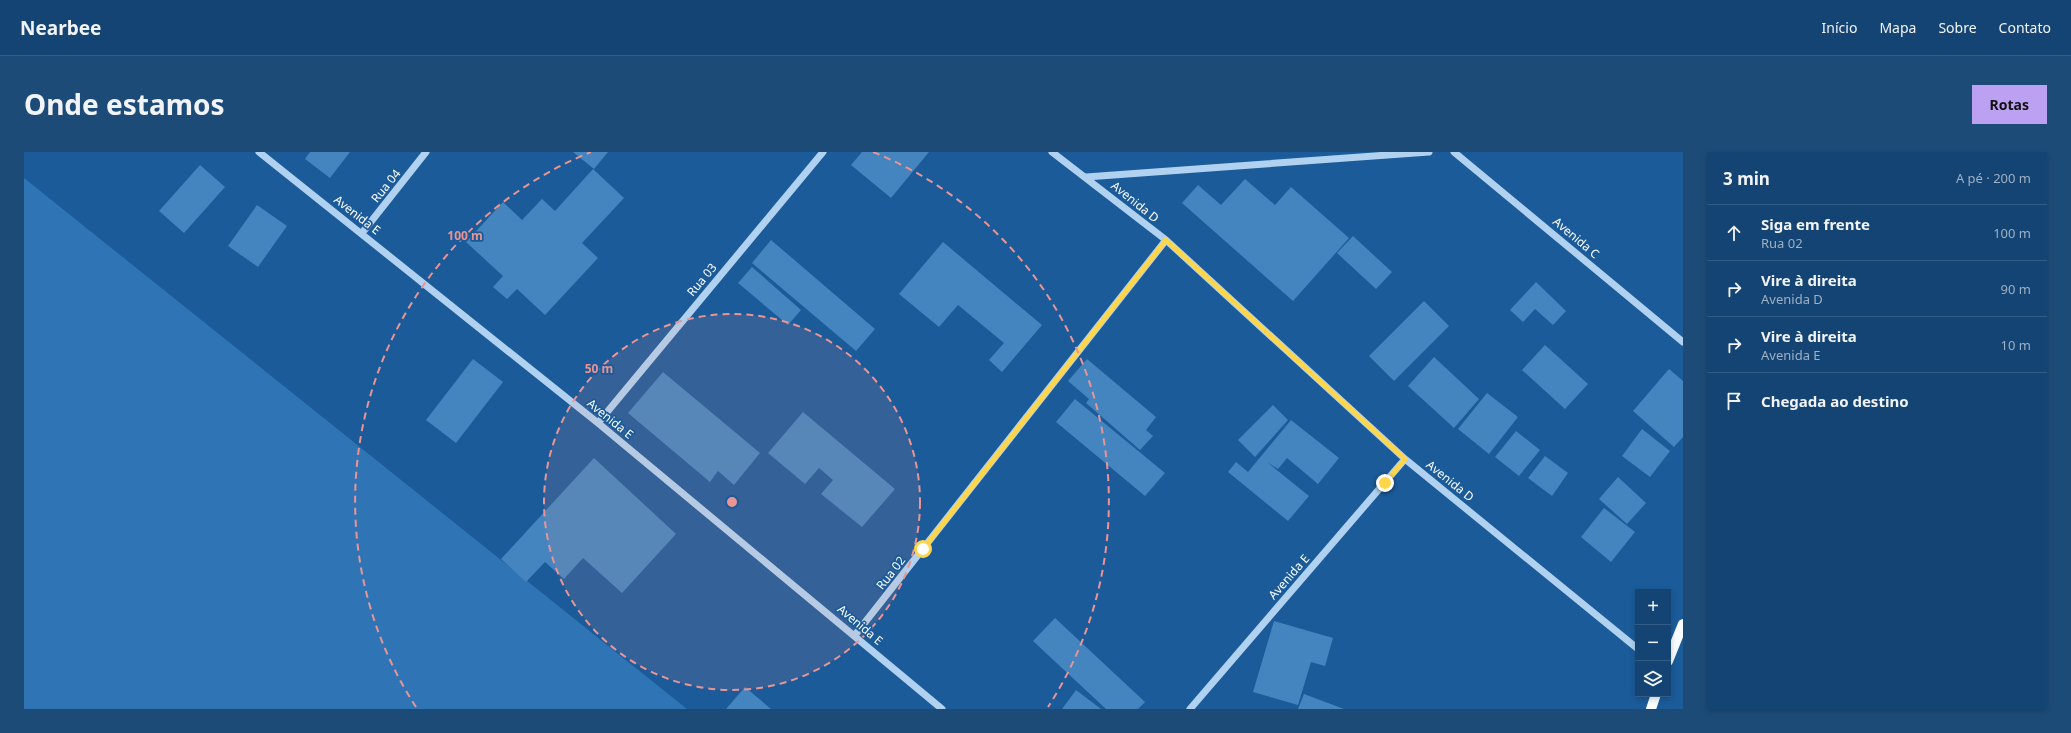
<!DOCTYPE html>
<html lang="pt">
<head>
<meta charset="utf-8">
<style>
	body { margin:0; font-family:"Noto Sans",sans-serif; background:#1d4b78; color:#f1f3f6 }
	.controls { position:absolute; right:12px; bottom:12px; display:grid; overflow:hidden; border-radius:0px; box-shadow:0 2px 6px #0003 }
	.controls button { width:36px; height:36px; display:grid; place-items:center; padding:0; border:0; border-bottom:1px solid #335c85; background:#144473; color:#f1f3f6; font:20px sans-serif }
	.stop { position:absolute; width:12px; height:12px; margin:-9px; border:3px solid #ffd54a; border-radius:50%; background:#fff }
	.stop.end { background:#ffd54a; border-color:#fff; box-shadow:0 1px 4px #0008 }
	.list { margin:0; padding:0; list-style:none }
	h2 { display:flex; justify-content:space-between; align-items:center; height:52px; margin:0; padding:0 16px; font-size:17px }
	h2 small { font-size:13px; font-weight:400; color:#9db0c4 }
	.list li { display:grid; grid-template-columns:26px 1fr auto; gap:12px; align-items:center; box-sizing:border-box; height:56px; padding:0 16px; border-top:1px solid #335c85 }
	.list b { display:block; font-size:15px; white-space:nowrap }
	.list p { margin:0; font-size:13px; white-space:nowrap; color:#9db0c4 }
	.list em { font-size:13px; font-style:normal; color:#9db0c4 }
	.icon { flex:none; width:22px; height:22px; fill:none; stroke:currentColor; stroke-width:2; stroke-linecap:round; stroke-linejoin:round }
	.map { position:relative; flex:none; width:1659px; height:557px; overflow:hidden; border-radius:0px }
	header { display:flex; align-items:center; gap:24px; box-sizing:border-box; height:56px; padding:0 20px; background:#144473; border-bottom:1px solid #335c85 }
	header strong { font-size:19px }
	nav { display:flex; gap:22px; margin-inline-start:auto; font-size:14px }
	.intro { display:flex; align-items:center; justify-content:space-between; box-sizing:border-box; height:96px; padding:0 24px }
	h1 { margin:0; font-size:28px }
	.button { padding:10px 18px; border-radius:0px; background:#bca0f2; color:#111; font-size:14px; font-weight:700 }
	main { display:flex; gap:24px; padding:0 24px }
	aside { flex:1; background:#144473; border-radius:0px; box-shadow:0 2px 6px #0003 }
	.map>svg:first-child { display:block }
	.green { fill:#2f75b6 }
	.building { fill:#4484bf }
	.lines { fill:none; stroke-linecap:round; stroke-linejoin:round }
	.minor { stroke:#b0d2f0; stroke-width:7 }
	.major { stroke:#f9fcff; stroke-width:10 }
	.route { stroke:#ffd54a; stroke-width:5 }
	.ring { fill:none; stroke:#ea9494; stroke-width:2; stroke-dasharray:7 5 }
	.labels { text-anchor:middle; stroke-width:3.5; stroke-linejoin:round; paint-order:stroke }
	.street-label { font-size:12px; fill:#fff; stroke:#1b5b99 }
	.centre { fill:#ea9494; stroke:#1b5b99; stroke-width:2 }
	.ring-label { font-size:12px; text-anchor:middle; font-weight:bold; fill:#ea9494; stroke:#1b5b99; stroke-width:3.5; stroke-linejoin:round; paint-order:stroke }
</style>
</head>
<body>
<header>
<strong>Nearbee</strong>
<nav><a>Início</a><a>Mapa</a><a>Sobre</a><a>Contato</a></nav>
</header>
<div class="intro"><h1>Onde estamos</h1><a class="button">Rotas</a></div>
<main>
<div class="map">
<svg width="1659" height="557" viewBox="0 0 1659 557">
	<rect width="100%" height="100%" fill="#1b5b99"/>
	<path class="green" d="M0,26L663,557H0Z"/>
	<path class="building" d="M286,0H326L306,26L281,7Z
		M549,0H584L570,17Z
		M838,0H905L867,46L827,13Z
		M176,13L201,35L160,81L135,59Z
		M569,17L600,46L558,91L574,106L521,163L493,137L483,147L469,135L479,124L442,90L479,50L498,68L518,47L531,59Z
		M1221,27L1251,53L1267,35L1325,86L1269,149L1158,51L1174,33L1197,53Z
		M233,53L263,74L234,115L204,94Z
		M1329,84L1368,120L1352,137L1313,101Z
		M747,88L851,177L832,199L728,111Z
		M919,90L1018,173L978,220L965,208L980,191L934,153L915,175L875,142Z
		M728,115L777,158L764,173L714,131Z
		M1512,130L1542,159L1529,173L1511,157L1499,170L1486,158Z
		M1400,149L1425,174L1370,229L1345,204Z
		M1521,193L1564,232L1541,257L1498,218Z
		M1410,205L1455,247L1430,276L1384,234Z
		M449,207L479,230L432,291L402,268Z
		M1063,207L1132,265L1122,278L1129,284L1116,298L1062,251L1065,247L1044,229Z
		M1645,217L1659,229V285L1650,295L1609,259Z
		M639,220L736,301L710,333L694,319L686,330L604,261Z
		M1463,241L1494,265L1465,302L1434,277Z
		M1051,247L1141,321L1121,344L1032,270Z
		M1249,253L1264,268L1231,305L1214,288Z
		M779,260L871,337L838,375L797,342L809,328L795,316L781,332L744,301Z
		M1267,268L1315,306L1294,332L1263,306L1254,317L1243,310L1285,344L1264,369L1204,320L1212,310L1224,320Z
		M1618,277L1646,299L1626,325L1598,304Z
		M1492,279L1516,298L1495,324L1471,305Z
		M1521,304L1544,321L1528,344L1504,326Z
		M570,306L652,382L598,441L559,406L540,427L521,410L502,430L477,407Z
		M1594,325L1622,351L1603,372L1575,347Z
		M1580,356L1611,380L1587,410L1557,385Z
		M1031,466L1121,550L1114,557H1082L1009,489Z
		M1250,469L1309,486L1301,514L1287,510L1274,553L1229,540Z
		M721,535L747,557H702Z
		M1052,538L1077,557H1038Z
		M1280,542L1320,557H1274Z"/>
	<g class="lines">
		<path class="minor" d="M235,0L574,271L918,557
			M1028,0L1142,88L1381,307L1614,497
			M1430,0L1659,190
			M1062,25L1405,0
			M338,81L402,0
			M574,271L799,0
			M831,483L1142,88
			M1166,557L1381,307"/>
		<path class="major" d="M1644,509L1659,472
			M1627,557L1632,542"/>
	</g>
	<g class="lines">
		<path class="route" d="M899,397L1142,88L1381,307L1361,331"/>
	</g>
	<circle cx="708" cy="350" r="188" fill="#ea9494" fill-opacity=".12"/>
	<g class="ring">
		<circle cx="708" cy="350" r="188"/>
		<path d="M392 555A377 377 0 0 1 567 0M849 0A377 377 0 0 1 1024 555"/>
	</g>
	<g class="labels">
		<g class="street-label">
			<text transform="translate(362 34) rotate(-51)" y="4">Rua 04</text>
			<text transform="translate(1111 50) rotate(39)" y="4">Avenida D</text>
			<text transform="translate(333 63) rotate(38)" y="4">Avenida E</text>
			<text transform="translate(1552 86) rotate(40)" y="4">Avenida C</text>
			<text transform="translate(678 128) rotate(-50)" y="4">Rua 03</text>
			<text transform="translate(586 267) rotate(39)" y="4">Avenida E</text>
			<text transform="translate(1426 329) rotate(39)" y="4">Avenida D</text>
			<text transform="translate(867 421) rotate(-52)" y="4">Rua 02</text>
			<text transform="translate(1265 425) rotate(-49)" y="4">Avenida E</text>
			<text transform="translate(836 473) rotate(40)" y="4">Avenida E</text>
		</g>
	</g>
	<circle cx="708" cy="350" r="6" class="centre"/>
	<g class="ring-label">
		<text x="441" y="88">100 m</text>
		<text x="575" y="221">50 m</text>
	</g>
</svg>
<div class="controls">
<button>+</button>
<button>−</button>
<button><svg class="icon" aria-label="layers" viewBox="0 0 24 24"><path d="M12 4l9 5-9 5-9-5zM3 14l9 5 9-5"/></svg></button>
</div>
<div class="stop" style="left:899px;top:397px"></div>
<div class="stop end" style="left:1361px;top:331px"></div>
</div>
<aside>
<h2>3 min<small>A pé · 200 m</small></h2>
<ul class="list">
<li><svg class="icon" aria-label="ahead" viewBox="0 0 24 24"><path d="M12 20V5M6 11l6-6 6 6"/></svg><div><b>Siga em frente</b><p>Rua 02</p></div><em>100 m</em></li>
<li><svg class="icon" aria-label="right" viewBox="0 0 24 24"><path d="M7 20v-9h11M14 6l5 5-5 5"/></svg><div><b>Vire à direita</b><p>Avenida D</p></div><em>90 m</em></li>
<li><svg class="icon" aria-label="right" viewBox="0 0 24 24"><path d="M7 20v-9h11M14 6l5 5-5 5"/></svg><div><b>Vire à direita</b><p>Avenida E</p></div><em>10 m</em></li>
<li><svg class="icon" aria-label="arrive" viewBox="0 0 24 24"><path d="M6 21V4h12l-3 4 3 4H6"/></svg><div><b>Chegada ao destino</b></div></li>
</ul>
</aside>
</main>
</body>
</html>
